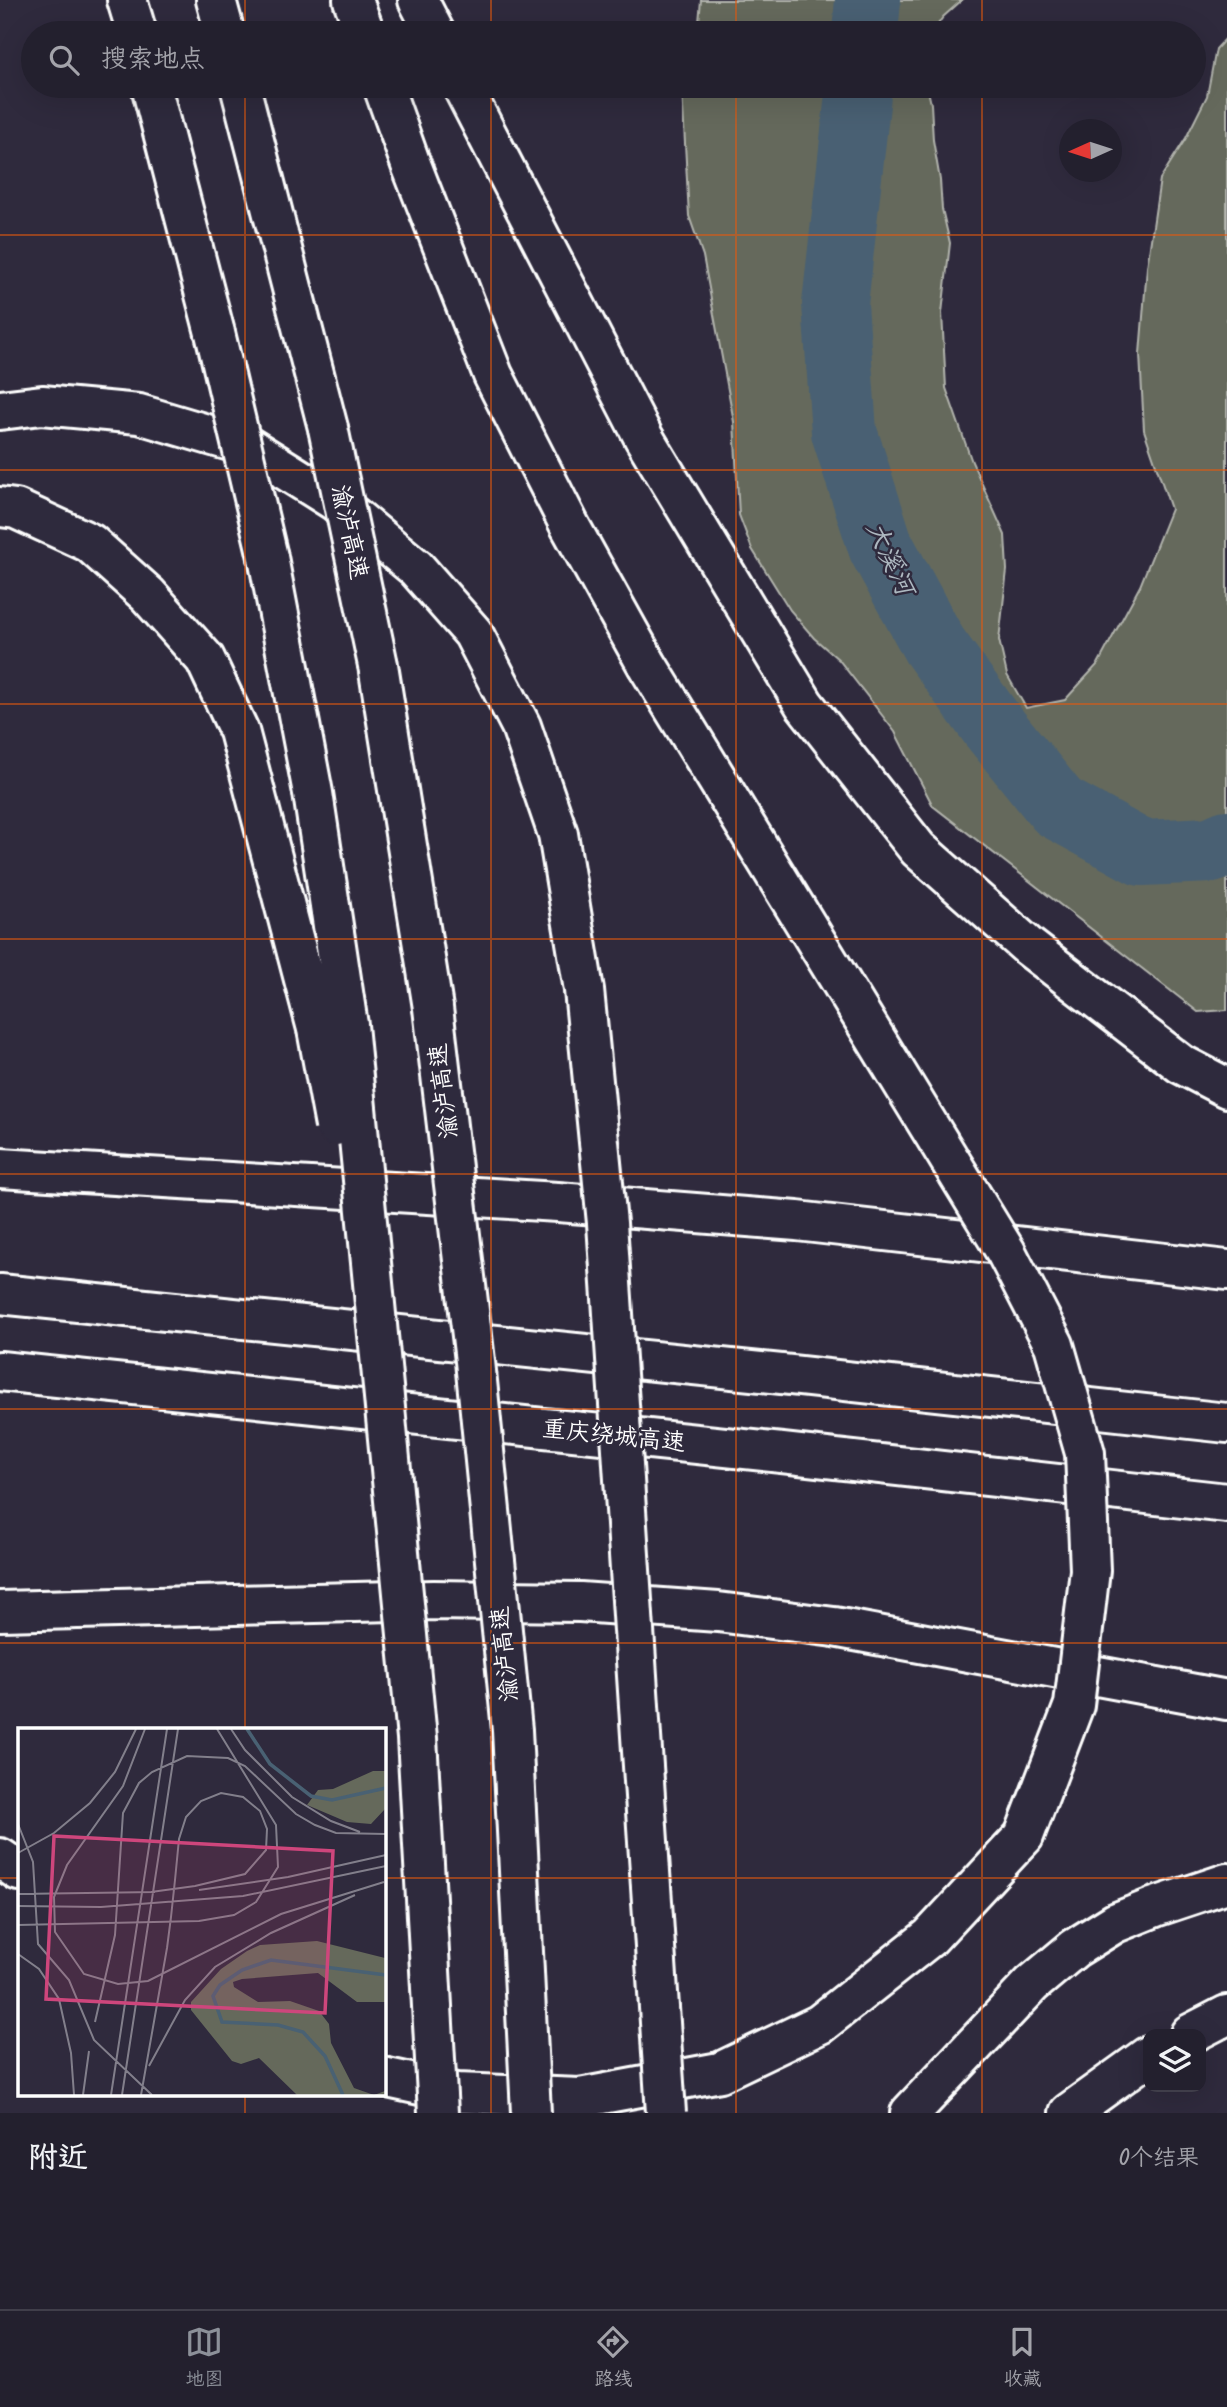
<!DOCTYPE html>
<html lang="zh">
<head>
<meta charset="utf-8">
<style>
	body { margin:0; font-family:Kalam,"LXGW WenKai TC",sans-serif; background:#2f2d3a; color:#f1f3f6 }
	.controls { position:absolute; right:21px; bottom:21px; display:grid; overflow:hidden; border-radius:14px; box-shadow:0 7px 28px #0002 }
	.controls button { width:63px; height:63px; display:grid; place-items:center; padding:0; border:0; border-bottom:2px solid #403e4a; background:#23202e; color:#f1f3f6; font:35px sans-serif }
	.compass { position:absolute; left:1059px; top:119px; width:63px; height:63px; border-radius:50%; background:#23202e; box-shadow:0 7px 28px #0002; rotate:267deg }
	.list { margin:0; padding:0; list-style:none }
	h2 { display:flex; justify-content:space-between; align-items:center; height:91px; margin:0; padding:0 28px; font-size:30px }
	h2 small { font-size:23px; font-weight:400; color:#a3a3aa }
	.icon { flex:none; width:38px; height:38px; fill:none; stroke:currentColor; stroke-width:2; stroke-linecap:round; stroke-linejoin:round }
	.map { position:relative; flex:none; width:1227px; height:2113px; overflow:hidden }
	.search { position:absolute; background:#23202e; box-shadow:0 7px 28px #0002; left:21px; right:21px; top:21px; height:77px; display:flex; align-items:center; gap:18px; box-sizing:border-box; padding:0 24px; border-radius:38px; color:#a3a3aa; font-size:26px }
	.sheet { height:196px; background:#23202e }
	nav { display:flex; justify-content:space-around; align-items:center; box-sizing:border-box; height:98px; border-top:2px solid #403e4a; background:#23202e; font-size:19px; color:#a3a3aa }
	nav a { display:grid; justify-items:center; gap:4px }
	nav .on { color:#8c9099 }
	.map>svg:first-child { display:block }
	.green { fill:#65695b; stroke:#b2b4ad; stroke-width:2 }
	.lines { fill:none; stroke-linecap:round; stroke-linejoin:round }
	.river { stroke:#496173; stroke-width:66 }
	.secondary-casing { stroke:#fff; stroke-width:44 }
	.highway-casing { stroke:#fff; stroke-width:44 }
	.secondary { stroke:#2f2a3d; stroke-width:38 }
	.highway { stroke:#2f2a3d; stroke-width:38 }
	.highway-bridge-casing { stroke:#fff; stroke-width:44; stroke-linecap:butt }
	.highway-bridge { stroke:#2f2a3d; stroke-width:38 }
	.grid { fill:none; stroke:#e8590c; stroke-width:2; stroke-opacity:0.55 }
	.labels { text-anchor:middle; stroke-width:5; stroke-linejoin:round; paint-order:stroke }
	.street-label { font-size:24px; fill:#fff; stroke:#2f2a3d }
	.water-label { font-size:26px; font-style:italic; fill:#adb8c0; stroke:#2f2a3d }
	.inset-river { fill:none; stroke:#496173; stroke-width:3.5 }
	.inset-road { fill:none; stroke:#827f8b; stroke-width:2 }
	.view { fill:#ce467c; fill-opacity:0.15; stroke:#ce467c; stroke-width:3.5 }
	.inset-edge { fill:none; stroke:#fff; stroke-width:3.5 }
</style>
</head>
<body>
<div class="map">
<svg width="1227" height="2113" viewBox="0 0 1227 2113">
	<rect width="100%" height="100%" fill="#2f2a3d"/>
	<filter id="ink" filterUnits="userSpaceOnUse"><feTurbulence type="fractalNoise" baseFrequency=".0143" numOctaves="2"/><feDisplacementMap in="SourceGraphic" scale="14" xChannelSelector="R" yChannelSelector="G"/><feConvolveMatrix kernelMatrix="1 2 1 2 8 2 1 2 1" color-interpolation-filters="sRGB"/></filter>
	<g filter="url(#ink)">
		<path class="green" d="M701,0H962L943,17L932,33H698Z
			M1227,37V1010L1198,1012L933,806L895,732L839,660L814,638L790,610L752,549L739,515L734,422L703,256L689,216L682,89L683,86H927L931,104L933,140L940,180L942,209L950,243L942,313L946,388L972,462L1005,535L1007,570L999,640L1007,675L1026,708L1065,700L1098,664L1140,586L1171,509L1144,430L1140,354L1147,267L1160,179L1186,138L1207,96L1216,49Z"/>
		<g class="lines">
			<path class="river" d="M865,33L868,0
				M859,86L835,304L844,432L881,547L934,645L992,725L1058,807L1142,853L1211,850L1227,843"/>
			<g class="secondary-casing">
				<path id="secondary" d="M910,2113L1032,1984L1075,1948L1115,1923L1155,1907L1227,1883"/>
			</g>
			<g class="highway-casing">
				<path id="highway" d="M127,0L137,33
					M216,0L225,33
					M353,0L365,33
					M418,0L435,33
					M151,86L215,333
					M240,86L328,428
					M383,86L410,162L493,375L570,526L646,663
					M462,86L644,438L804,704L918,849L1029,947L1181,1064L1227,1088
					M0,410L42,405L139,414L247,446L335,501L416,568L473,633L521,726L558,834L584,990
					M0,507L16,509L90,543L148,595L205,659L239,731L317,1029
					M268,557L313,793L348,1025
					M378,665L433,1008
					M0,1168L558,1202L797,1221L1227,1270
					M0,1294L791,1375L1227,1423
					M0,1371L782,1453L1227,1503
					M0,1611L434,1600L580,1602L718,1612L834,1627L1227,1700
					M0,1858L19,1871
					M1190,2034L1227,2015
					M383,2077L457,2093L580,2098L720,2072L820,2024L930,1937L1024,1836
					M1069,2113L1148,2056"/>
			</g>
			<use href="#secondary" class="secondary"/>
			<use href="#highway" class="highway"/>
			<g class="highway-bridge-casing">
				<path id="highway-bridge" d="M215,333L268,557
					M328,428L378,665
					M646,663L1006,1252L1054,1345L1085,1453L1090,1570L1074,1705L1024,1836
					M584,990L607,1223L666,2113
					M433,1008L475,1361L512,1730L531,2113
					M348,1025L417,1738L438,2113
					M317,1029L335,1126"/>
			</g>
			<use href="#highway-bridge" class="highway-bridge"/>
		</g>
	</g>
	<path class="grid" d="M245,0V33M491,0V33M736,0V33M982,0V33M245,86V1730M491,86V2113M736,86V2113M982,86V2113M0,235H1227M0,470H1227M0,704H1227M0,939H1227M0,1174H1227M0,1409H1227M0,1643H1227M0,1878H19M383,1878H1227M245,2094V2113"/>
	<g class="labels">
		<g class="street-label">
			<text transform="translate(350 532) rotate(78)" y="8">渝泸高速</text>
			<text transform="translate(443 1091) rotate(-97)" y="8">渝泸高速</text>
			<text transform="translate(614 1435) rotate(6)" y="8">重庆绕城高速</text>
			<text transform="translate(504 1654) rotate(-96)" y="8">渝泸高速</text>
		</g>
		<g class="water-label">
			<text transform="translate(891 558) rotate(65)" y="9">大溪河</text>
		</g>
	</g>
	<g transform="translate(18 1728)">
		<rect width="368" height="368" fill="#2f2a3d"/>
		<path d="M355,43H367V81L353,96L329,94L289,77L300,62L315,61ZM299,213L367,230V274H339L300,245L224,251L215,254L216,259L240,274L272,273L301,283L311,296L313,315L336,360L356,367L367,363V367H279L241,330L223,336L214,333L173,282V274L203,241L229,223L242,217Z" fill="#65695b"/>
		<path class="inset-river" d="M229,1L252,36L293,68L314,72L368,60M325,367L307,328L285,304L260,297L204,294L195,268L202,257L224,242L253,232L368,247"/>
		<path class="inset-road" d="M127,1L105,58L49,137L36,169L37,204L66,246L100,256L130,253L263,186L366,154M213,1L227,22L274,69L313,93L342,104M0,96L15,134L20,216L51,252L76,312L134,367M0,125L36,105L72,75L97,44L118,1M181,162L270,149L368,127M0,166L137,164M0,178L83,179L225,168L368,138M0,197L181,193L216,187L238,174L260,139L258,97L199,1M0,226L21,241L41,271L53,325L56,367M77,294L97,207L105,85L121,55L134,44L169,28L210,30L227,38L278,86L297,97L318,105L368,106M131,338L167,272L197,239L253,205L337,167M65,367L71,323M93,367L149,1M104,367L160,1M123,367L149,220L153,189L157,152L161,111L168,89L183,73L203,65L225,69L242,83L249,101L248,122L227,146L177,158L133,164"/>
		<path class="view" d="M36,108L315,123L307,285L28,271Z"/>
		<rect width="368" height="368" class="inset-edge"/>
	</g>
</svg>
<div class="controls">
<button><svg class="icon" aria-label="layers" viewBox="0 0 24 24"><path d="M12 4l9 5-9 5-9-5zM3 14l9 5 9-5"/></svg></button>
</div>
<svg class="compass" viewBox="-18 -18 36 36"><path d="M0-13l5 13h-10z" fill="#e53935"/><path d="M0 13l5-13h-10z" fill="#a3a3aa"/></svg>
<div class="search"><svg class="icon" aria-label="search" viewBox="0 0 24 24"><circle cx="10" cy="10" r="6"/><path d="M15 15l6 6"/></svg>搜索地点</div>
</div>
<section class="sheet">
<h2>附近<small>0个结果</small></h2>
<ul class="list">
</ul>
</section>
<nav>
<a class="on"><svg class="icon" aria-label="map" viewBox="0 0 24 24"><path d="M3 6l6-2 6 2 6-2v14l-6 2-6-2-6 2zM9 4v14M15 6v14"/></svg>地图</a>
<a><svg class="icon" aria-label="directions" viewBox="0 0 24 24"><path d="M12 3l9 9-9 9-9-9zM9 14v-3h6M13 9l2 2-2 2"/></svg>路线</a>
<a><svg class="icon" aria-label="saved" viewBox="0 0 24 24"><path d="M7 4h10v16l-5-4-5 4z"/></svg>收藏</a>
</nav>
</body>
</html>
